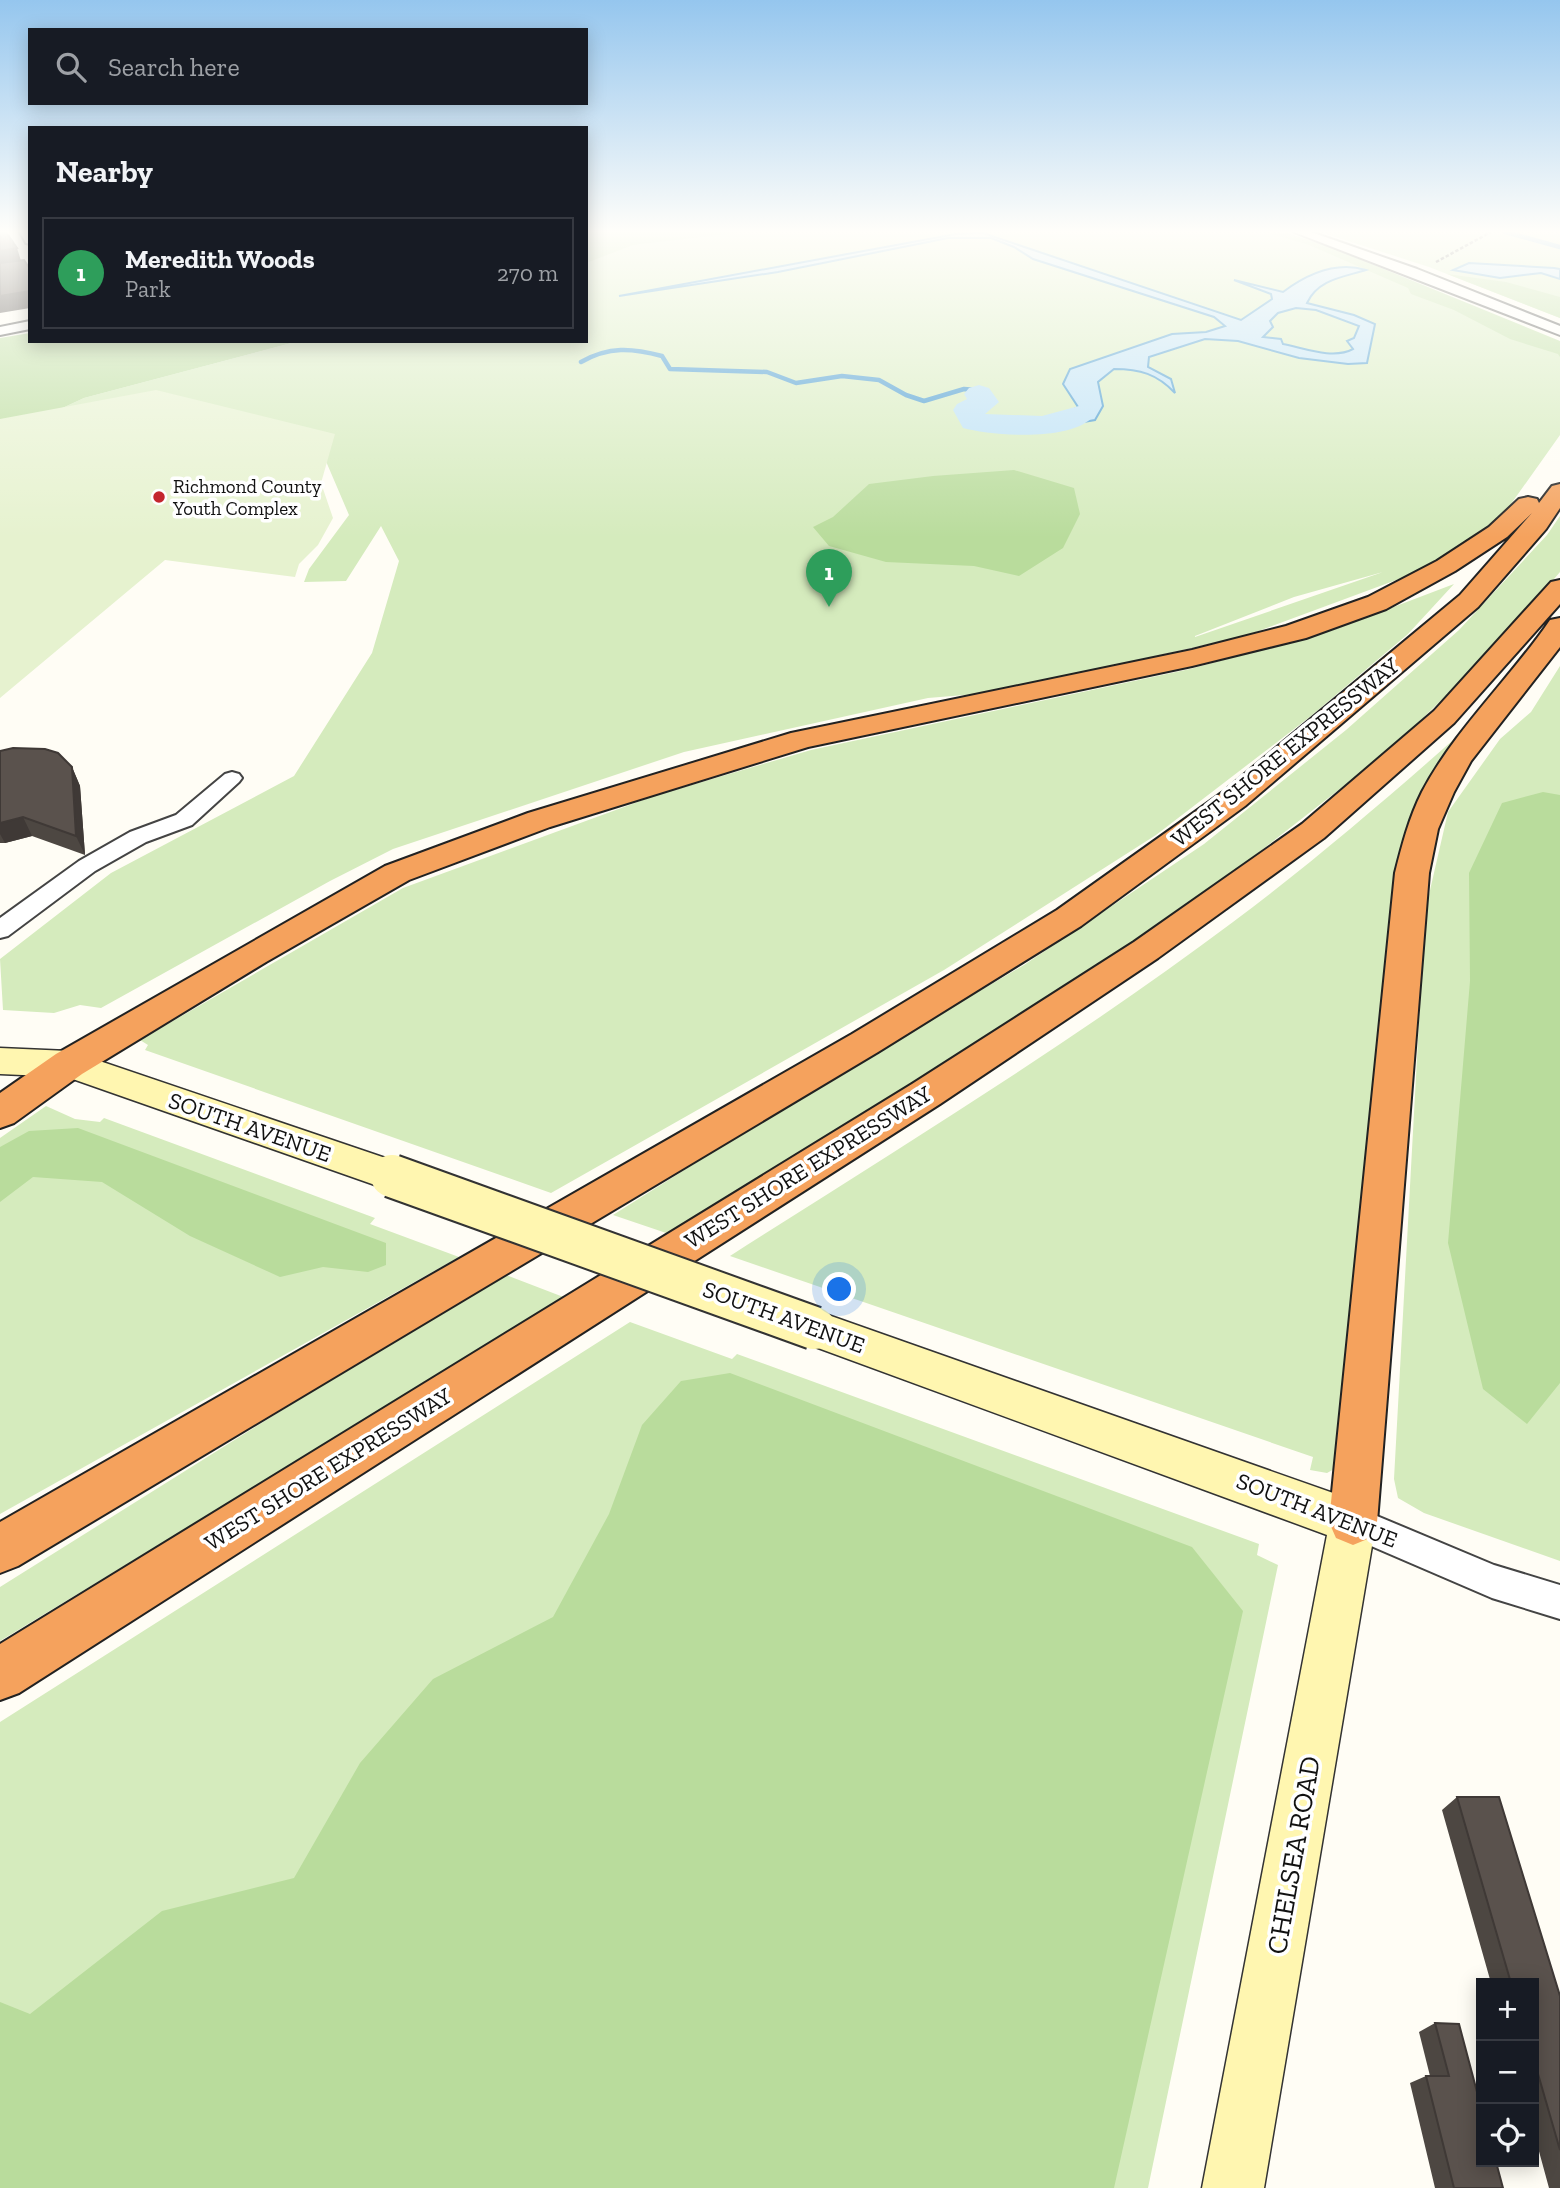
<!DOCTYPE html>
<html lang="en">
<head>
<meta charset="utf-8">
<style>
	body { margin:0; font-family:"Zilla Slab",serif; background:#242831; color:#f1f3f6 }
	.controls { position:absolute; right:21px; bottom:21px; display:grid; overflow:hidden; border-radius:0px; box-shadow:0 4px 18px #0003 }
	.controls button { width:63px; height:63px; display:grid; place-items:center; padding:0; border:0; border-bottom:2px solid #363941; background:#171b24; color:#f1f3f6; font:35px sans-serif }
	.you { position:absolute; left:840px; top:1290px; width:24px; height:24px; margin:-18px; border:5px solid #fff; border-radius:50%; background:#1a73e8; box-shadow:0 0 0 10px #1a73e833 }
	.badge { display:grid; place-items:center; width:46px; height:46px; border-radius:50%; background:#c4262e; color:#fff; font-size:23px; font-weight:700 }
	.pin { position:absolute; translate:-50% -58px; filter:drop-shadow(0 2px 4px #0008) }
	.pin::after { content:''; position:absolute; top:37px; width:24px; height:21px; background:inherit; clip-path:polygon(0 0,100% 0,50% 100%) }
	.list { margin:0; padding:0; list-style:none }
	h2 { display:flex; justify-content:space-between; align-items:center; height:91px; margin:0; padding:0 28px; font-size:30px }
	h2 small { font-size:23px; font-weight:400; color:#9ea1a6 }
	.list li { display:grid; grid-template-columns:46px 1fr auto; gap:21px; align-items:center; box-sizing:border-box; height:112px; margin:0 14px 14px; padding:0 14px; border:2px solid #363941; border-radius:0px }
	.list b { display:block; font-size:26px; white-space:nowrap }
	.list p { margin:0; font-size:23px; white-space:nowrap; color:#9ea1a6 }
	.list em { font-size:23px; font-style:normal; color:#9ea1a6 }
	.icon { flex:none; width:38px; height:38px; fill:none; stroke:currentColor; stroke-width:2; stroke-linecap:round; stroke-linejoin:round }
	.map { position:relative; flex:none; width:1560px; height:2188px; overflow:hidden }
	.search { position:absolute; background:#171b24; box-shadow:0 4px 18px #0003; left:28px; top:28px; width:560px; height:77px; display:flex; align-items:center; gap:18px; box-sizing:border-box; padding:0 24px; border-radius:0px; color:#9ea1a6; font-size:26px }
	.panel { position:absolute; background:#171b24; box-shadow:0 4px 18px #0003; left:28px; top:126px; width:560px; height:217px; border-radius:0px }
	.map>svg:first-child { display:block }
	.green { fill:#d5ebbd; fill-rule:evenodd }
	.forest { fill:#b9dc9c }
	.pitch { fill:#e6f2cf }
	.water { fill:#b9e0f7; stroke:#3f96cf; stroke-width:2; fill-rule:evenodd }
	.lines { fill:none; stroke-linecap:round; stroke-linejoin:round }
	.stream { stroke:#3f96cf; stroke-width:4.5 }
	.river { fill:#b9e0f7; fill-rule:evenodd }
	.street-casing { stroke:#444; stroke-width:4 }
	.secondary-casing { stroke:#333; stroke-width:3 }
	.highway-casing { stroke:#222; stroke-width:4 }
	.path { stroke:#333; stroke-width:2.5; stroke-dasharray:3.5 2; stroke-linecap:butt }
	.street { fill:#fff; fill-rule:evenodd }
	.secondary { fill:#fff6b0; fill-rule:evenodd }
	.highway { fill:#f5a25d; fill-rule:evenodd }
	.secondary-bridge-casing { stroke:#333; stroke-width:46; stroke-linecap:butt }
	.secondary-bridge { stroke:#fff6b0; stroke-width:42 }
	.wall { fill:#4d4742 }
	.shaded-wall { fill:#3f3936 }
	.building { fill:#5a524d; stroke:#3f3936; stroke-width:2 }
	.poi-dot { fill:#c4262e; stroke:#fff; stroke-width:2.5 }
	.labels { text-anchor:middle; stroke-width:7; stroke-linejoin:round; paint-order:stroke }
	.far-poi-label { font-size:19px; fill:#111; stroke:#fff; text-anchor:start }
	.street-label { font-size:23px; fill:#111; stroke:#fff }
	.near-street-label { font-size:28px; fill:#111; stroke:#fff }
</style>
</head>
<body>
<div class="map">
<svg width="1560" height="2188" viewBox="0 0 1560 2188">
	<rect width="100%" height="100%" fill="#fffdf5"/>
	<path class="green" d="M667,232H1276L1306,241L1560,349V435L1501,518L1426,569L1245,636L989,693L928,698L684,752L393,849L330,881L101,1008L80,1005L54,1013L3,1010L0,959L111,873L294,776L372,653L399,561L381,526L346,581L304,582L309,569L349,515L322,452L43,417L84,398L299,341H586V241ZM1383,572L1195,637V636L1294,597Z
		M1320,232H1560V318L1429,267Z
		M1560,516V572L1498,645L1391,749L1240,867L1050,999L672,1235L613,1215L819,1085L1024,965L1204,844L1346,730L1459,630L1547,535Z
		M1454,584L1408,634L1311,716L1156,835L944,970L551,1193L145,1050L148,1045L140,1040L403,888L654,796L811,750L1190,669L1333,630Z
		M1560,666V1561L1424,1513L1398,1498L1394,1479L1425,912L1448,812L1500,739L1531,712Z
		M1493,705L1443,772L1336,1468L1327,1473L1310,1470L1313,1457L730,1256C900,1147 1072,1043 1233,922C1324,854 1408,780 1493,705Z
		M46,1106L75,1119L100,1122L104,1118L375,1218L370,1224L459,1257L0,1514V1138Z
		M501,1273L566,1298L0,1641V1587Z
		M630,1322L732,1359L737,1354L1259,1544L1257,1555L1278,1565L1148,2188H0V1722Z"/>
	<path class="forest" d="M586,232H745L633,245L586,263Z
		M1287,233L1330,247L1560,341V357L1558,354L1510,339L1454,310L1411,294L1408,288L1309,245L1272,234Z
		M1447,274L1506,282L1560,297V318Z
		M30,333V341H299L84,398L43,417L0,420V338Z
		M1014,470L1074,488L1080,514L1063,548L1019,576L974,566L886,562L829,546L813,527L833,517L869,484L933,476Z
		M1543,792L1560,795V1383L1527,1424L1483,1389L1448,1243L1470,981L1469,873L1502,803Z
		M78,1128L386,1243V1265L368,1272L323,1267L280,1277L190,1236L102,1182L33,1177L0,1202V1147L29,1131Z
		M730,1373L1192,1547L1243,1611L1114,2188H0V2002L30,2014L162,1911L294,1878L360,1763L433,1679L553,1617L609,1514L642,1425L681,1381Z"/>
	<path class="pitch" d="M156,390L335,434L321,483L333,518L318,545L299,564L295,577L165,560L0,698V419Z"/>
	<path class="water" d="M983,233L1241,320L1272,299L1271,294L1234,280L1283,292C1307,274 1336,261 1366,270C1344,277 1318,279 1307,303L1354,315L1375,324L1367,363L1348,364L1299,358L1238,341L1205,339L1149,357L1148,367L1171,379L1175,393C1157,374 1140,369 1114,369L1098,382L1103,406L1095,420L1048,428L1011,426L1059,417L1078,407L1063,384L1070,369L1172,334L1206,332L1225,326L1214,317L1033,259L1014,247L991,238H948L778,272L619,296L956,234ZM1296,308L1316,310L1359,326L1354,338L1347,341L1353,349C1333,360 1304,348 1283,344L1281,339L1263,337L1273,327L1270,321L1278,313Z
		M1469,263L1554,268L1560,269V279L1541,273L1500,278L1453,270Z"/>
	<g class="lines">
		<path class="stream" d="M1505,232L1560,247
			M581,362C609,346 632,348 662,356L670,369L767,372L796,383L842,376L879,380L906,395L924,401L964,389L976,390L979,394"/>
		<path class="river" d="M979,385L989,388L999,402L985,414L1042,416L1079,406L1090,409L1094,415C1075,442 992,436 963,428L953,410L957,404L967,399L964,394L969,388Z"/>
		<g class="street-casing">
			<path id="street" d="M20,232H30V244L26,243Z
				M1294,232H1311L1417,269L1560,326V335Z
				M30,321V329L0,335V327Z
				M232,772L239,774L242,778L239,782L192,825L146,842L95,871L8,936L0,938V918L79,861L130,832L176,815L225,774Z
				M1353,1506L1494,1565L1560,1585V1619L1492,1598L1341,1533L1336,1522L1341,1511Z"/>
		</g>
		<g class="secondary-casing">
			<path id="secondary" d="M0,1048L69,1051L82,1055L406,1165L411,1176L406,1187L392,1191L67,1077L0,1074Z
				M814,1310L1370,1506L1376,1522L1264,2188H1202L1327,1535L799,1341L793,1328L799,1315Z"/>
		</g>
		<g class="highway-casing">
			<path id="highway" d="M1560,484V508L1546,529L1478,607L1245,806L1081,926L878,1052L18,1566L0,1573V1522L852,1034L1057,910L1223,792L1460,595L1532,513L1507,537L1455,571L1386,609L1306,638L1192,666L808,747L550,827L409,880L266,962L82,1074L14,1123L0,1128V1093L56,1054L385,866L528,813L791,733L1192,650L1286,626L1368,597L1437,561L1489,527L1519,499L1528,497L1537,499L1539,503L1552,486Z
				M1560,580V604L1454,723L1324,838L1158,958L940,1104L19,1693L0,1700V1644L912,1084L1134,942L1302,824L1434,711L1551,582Z
				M1560,618V647L1471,761L1454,792L1438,829L1429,873L1377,1522L1370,1538L1353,1545L1336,1538L1329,1522L1395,873C1402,845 1409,818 1422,792C1455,729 1510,679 1550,620Z"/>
		</g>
		<path class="path" d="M1436,262L1491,232"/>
		<use href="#street" class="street"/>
		<use href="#secondary" class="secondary"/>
		<use href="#highway" class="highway"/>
		<g class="secondary-bridge-casing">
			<path id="secondary-bridge" d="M392,1176L814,1328"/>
		</g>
		<use href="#secondary-bridge" class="secondary-bridge"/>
	</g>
	<path class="wall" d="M0,751L72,767L80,786L85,855L32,836L5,843H0Z
		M1457,1797L1560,1996V2188H1549L1534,2133V1983H1491L1442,1810Z
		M1435,2023L1503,2188H1435L1410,2083L1426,2076H1430L1419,2032Z"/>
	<path class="shaded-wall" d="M17,248L22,264L0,268V251Z
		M30,291V308L0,313V296Z
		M72,767L80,786L85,855L76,836Z
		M23,817L32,836L5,843L0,834V823Z"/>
	<path class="building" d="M0,232H6L17,248L0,251Z
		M24,260L30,269V291L0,296V263Z
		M13,748L45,749L58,753L72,767L76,836L23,817L0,823V751Z
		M1457,1797H1499L1560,1996V2150L1534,2060V1983H1511Z
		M1435,2023L1459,2024L1481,2107V2162H1496L1503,2188H1454L1426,2076H1449Z"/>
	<linearGradient id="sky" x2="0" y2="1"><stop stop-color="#95c6ee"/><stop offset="0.43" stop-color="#fffefa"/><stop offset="1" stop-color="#fffefa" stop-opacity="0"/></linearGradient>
	<rect width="1560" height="538" fill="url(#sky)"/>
	<circle class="poi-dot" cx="159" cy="497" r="7"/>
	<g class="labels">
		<g class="far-poi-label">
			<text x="173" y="493">Richmond County<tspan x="173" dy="22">Youth Complex</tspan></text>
		</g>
		<g class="street-label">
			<text transform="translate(1285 752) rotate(-39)" y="8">WEST SHORE EXPRESSWAY</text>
			<text transform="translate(250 1127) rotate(19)" y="8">SOUTH AVENUE</text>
			<text transform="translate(808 1167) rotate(-32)" y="8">WEST SHORE EXPRESSWAY</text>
			<text transform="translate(784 1317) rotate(20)" y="8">SOUTH AVENUE</text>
			<text transform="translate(328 1469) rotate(-32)" y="8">WEST SHORE EXPRESSWAY</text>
			<text transform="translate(1317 1510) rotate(21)" y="8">SOUTH AVENUE</text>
		</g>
		<g class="near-street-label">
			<text transform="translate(1293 1855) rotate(-80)" y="10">CHELSEA ROAD</text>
		</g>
	</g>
</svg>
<div class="controls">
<button>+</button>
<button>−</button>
<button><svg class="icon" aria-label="locate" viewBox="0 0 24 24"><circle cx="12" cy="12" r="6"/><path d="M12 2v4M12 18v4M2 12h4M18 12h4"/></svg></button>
</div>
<div class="you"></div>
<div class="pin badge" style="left:829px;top:607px;background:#2e9e5b">1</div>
<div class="search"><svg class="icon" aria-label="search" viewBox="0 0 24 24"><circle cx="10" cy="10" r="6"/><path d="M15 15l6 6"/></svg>Search here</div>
<section class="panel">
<h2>Nearby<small></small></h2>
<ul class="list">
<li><span class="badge" style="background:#2e9e5b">1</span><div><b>Meredith Woods</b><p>Park</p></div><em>270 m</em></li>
</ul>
</section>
</div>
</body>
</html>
